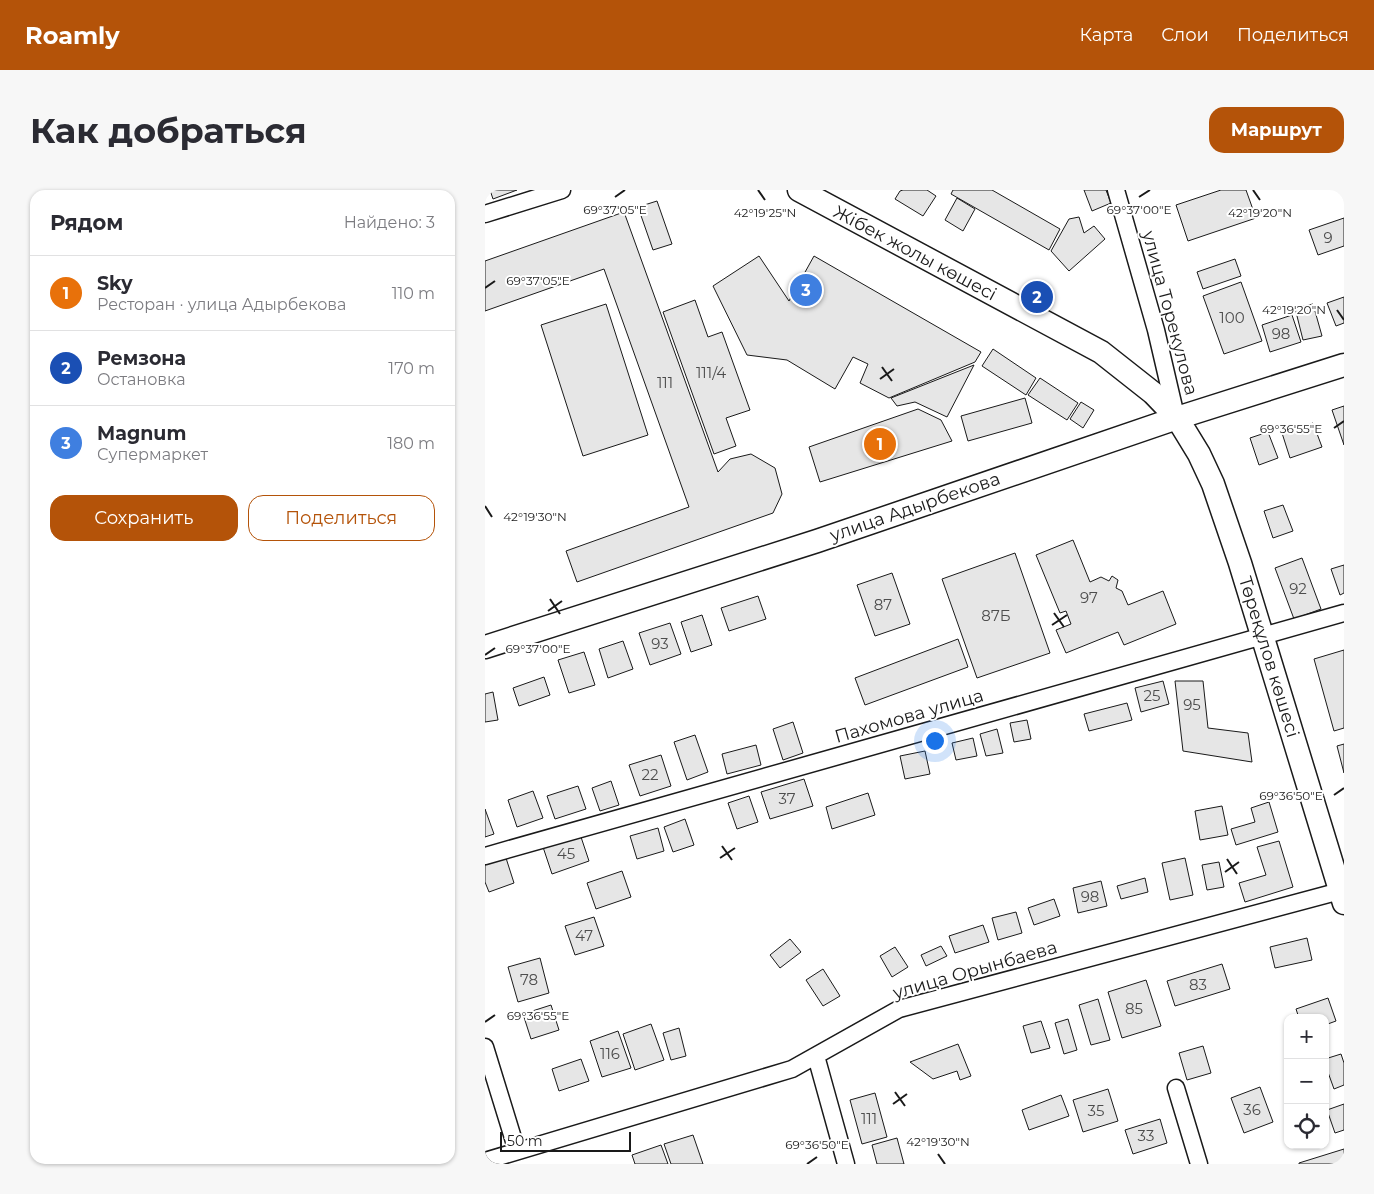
<!DOCTYPE html>
<html lang="ru">
<head>
<meta charset="utf-8">
<style>
	body { margin:0; font-family:Montserrat,sans-serif; background:#f7f7f7; color:#2b2b33 }
	.controls { position:absolute; right:15px; bottom:15px; display:grid; overflow:hidden; border-radius:10px; box-shadow:0 1px 4px #0004 }
	.controls button { width:45px; height:45px; display:grid; place-items:center; padding:0; border:0; border-bottom:1px solid #e1e1e2; background:#fff; color:#2b2b33; font:25px sans-serif }
	.scale { position:absolute; left:15px; bottom:12px; width:131px; box-sizing:border-box; padding-left:5px; border:2px solid #1a1a1a; border-top:0; font-size:14px; line-height:18px; white-space:nowrap; color:#1a1a1a; -webkit-text-stroke:4px #fff; paint-order:stroke }
	.you { position:absolute; left:449px; top:550px; width:18px; height:18px; margin:-12px; border:4px solid #fff; border-radius:50%; background:#1a73e8; box-shadow:0 0 0 8px #1a73e833 }
	.badge { display:grid; place-items:center; width:32px; height:32px; border-radius:50%; background:#b45309; color:#fff; font-size:16px; font-weight:700 }
	.pin { position:absolute; translate:-50% -50%; border:2px solid #fff; box-shadow:0 1px 5px #0006 }
	.list { margin:0; padding:0; list-style:none }
	h2 { display:flex; justify-content:space-between; align-items:center; height:65px; margin:0; padding:0 20px; font-size:21px }
	h2 small { font-size:16px; font-weight:400; color:#7c7c81 }
	.list li { display:grid; grid-template-columns:32px 1fr auto; gap:15px; align-items:center; box-sizing:border-box; height:75px; padding:0 20px; border-top:1px solid #e1e1e2 }
	.list b { display:block; font-size:19px; white-space:nowrap }
	.list p { margin:0; font-size:16px; white-space:nowrap; color:#7c7c81 }
	.list em { font-size:16px; font-style:normal; color:#7c7c81 }
	.actions { display:flex; gap:10px; padding:15px 20px }
	.actions a { flex:1; padding:11px 0; border:1px solid #b45309; border-radius:15px; text-align:center; font-size:18px; color:#b45309 }
	.actions .main { background:#b45309; color:#fff }
	.icon { flex:none; width:28px; height:28px; fill:none; stroke:currentColor; stroke-width:2; stroke-linecap:round; stroke-linejoin:round }
	.map { position:relative; flex:none; width:859px; height:974px; overflow:hidden; border-radius:15px }
	header { display:flex; align-items:center; gap:30px; box-sizing:border-box; height:70px; padding:0 25px; background:#b45309; color:#fff }
	header strong { font-size:24px }
	nav { display:flex; gap:28px; margin-inline-start:auto; font-size:18px }
	.intro { display:flex; align-items:center; justify-content:space-between; box-sizing:border-box; height:120px; padding:0 30px }
	h1 { margin:0; font-size:35px }
	.button { padding:12px 22px; border-radius:15px; background:#b45309; color:#fff; font-size:18px; font-weight:700 }
	main { display:flex; gap:30px; padding:0 30px }
	aside { flex:1; background:#fff; border-radius:15px; box-shadow:0 1px 4px #0004 }
	.map>svg:first-child { display:block }
	.building { fill:#e6e6e6; stroke:#1a1a1a }
	.lines { fill:none; stroke-linecap:round; stroke-linejoin:round }
	.minor-casing { stroke:#1a1a1a; stroke-width:19 }
	.secondary-casing { stroke:#1a1a1a; stroke-width:25 }
	.minor { stroke:#fff; stroke-width:16 }
	.secondary { stroke:#fff; stroke-width:22 }
	.ticks { fill:none; stroke:#1a1a1a; stroke-width:2 }
	.labels { text-anchor:middle; stroke-width:4; stroke-linejoin:round; paint-order:stroke }
	.number-label { font-size:15px; fill:#4d4d4d }
	.street-label { font-size:18px; fill:#1a1a1a; stroke:#fff }
	.ticks-label { font-size:12px; text-anchor:middle; fill:#1a1a1a; stroke:#fff; stroke-width:4; stroke-linejoin:round; paint-order:stroke }
</style>
</head>
<body>
<header>
<strong>Roamly</strong>
<nav><a>Карта</a><a>Слои</a><a>Поделиться</a></nav>
</header>
<div class="intro"><h1>Как добраться</h1><a class="button">Маршрут</a></div>
<main>
<aside>
<h2>Рядом<small>Найдено: 3</small></h2>
<ul class="list">
<li><span class="badge" style="background:#e8710a">1</span><div><b>Sky</b><p>Ресторан · улица Адырбекова</p></div><em>110 m</em></li>
<li><span class="badge" style="background:#1a4fb4">2</span><div><b>Ремзона</b><p>Остановка</p></div><em>170 m</em></li>
<li><span class="badge" style="background:#3f7fe0">3</span><div><b>Magnum</b><p>Супермаркет</p></div><em>180 m</em></li>
</ul>
<div class="actions"><a class="main">Сохранить</a><a>Поделиться</a></div>
</aside>
<div class="map">
<svg width="859" height="974" viewBox="0 0 859 974">
	<rect width="100%" height="100%" fill="#fff"/>
	<path class="building" d="M5,0H32L8,9Z
		M418,0H442L451,6L438,26L410,9L415,1Z
		M468,0H507L575,39L564,60L466,4Z
		M599,0H621L626,13L607,21Z
		M736,0H761L771,28L703,51L691,15Z
		M472,8L490,19L478,41L460,30Z
		M172,11L187,54L168,60L153,17Z
		M139,22L233,282L245,269L266,264L290,278L297,304L288,323L92,392L81,361L204,317L119,79L0,121V71Z
		M594,27L599,43L609,36L620,49L584,81L566,61L584,29Z
		M859,28V56L833,65L824,40Z
		M274,66L304,111L329,66L496,162L490,172L404,208L375,193L383,174L368,167L350,199L302,170L262,165L228,96Z
		M750,69L756,86L718,99L712,82Z
		M756,92L777,151L739,164L718,106Z
		M859,107V133L851,136L842,113Z
		M210,110L223,147L237,142L265,220L241,228L251,256L229,264L178,122Z
		M121,114L163,245L98,266L56,135Z
		M828,114L837,146L818,150L810,118Z
		M807,125L816,152L785,162L777,135Z
		M508,159L551,188L541,205L497,176Z
		M489,175L462,227L430,212L412,216L406,208Z
		M555,188L593,213L582,230L543,205Z
		M540,208L547,233L483,251L476,226Z
		M596,212L609,220L598,238L585,229Z
		M859,216V255L847,220Z
		M433,219L456,230L467,251L335,292L324,257Z
		M828,233L837,257L805,268L797,243Z
		M783,242L793,268L774,275L765,248Z
		M798,315L808,341L788,348L779,321Z
		M588,350L605,392L616,387L624,391L627,386L633,390L631,398L637,401L643,415L678,401L691,434L639,455L633,442L581,463L571,440L586,434L581,421L575,423L551,365Z
		M530,363L565,463L492,488L457,389Z
		M817,368L836,419L809,429L790,378Z
		M859,375V403L855,405L846,379Z
		M407,383L425,434L390,446L372,395Z
		M273,406L281,429L244,441L236,418Z
		M217,425L227,455L206,462L196,432Z
		M185,433L196,464L165,475L154,443Z
		M473,449L483,477L380,515L370,488Z
		M138,451L148,479L123,488L114,459Z
		M859,460V538L849,541L829,469Z
		M99,462L110,495L84,503L73,470Z
		M59,487L65,505L34,516L28,498Z
		M678,491L684,514L656,522L650,498Z
		M690,491H718L723,538L763,543L767,572L698,561Z
		M8,502L13,530L0,532V504Z
		M642,513L647,530L604,541L599,524Z
		M542,530L546,549L529,552L525,533Z
		M308,532L318,563L298,570L288,539Z
		M512,539L518,563L501,566L495,544Z
		M210,545L223,582L202,590L189,552Z
		M488,548L492,566L471,570L467,553Z
		M859,554V583L852,556Z
		M271,555L276,575L242,584L237,564Z
		M440,561L445,584L420,589L415,566Z
		M176,565L186,596L155,606L144,575Z
		M319,589L328,616L285,629L276,602Z
		M126,591L134,615L115,621L107,598Z
		M93,596L101,619L70,629L62,606Z
		M48,601L58,628L32,637L23,610Z
		M383,603L390,625L347,639L341,617Z
		M264,606L273,632L252,639L243,613Z
		M784,612L793,642L751,655L746,639L770,632L766,618Z
		M737,616L743,645L715,650L710,621Z
		M0,619L9,644L0,647Z
		M200,629L209,655L188,662L179,637Z
		M173,638L179,661L152,669L145,646Z
		M95,644L104,671L67,684L58,657Z
		M794,651L808,697L760,712L754,693L781,685L772,657Z
		M21,668L29,693L4,702L0,692V675Z
		M700,668L708,705L685,710L677,673Z
		M734,672L739,697L722,700L717,675Z
		M137,681L146,707L111,719L102,693Z
		M660,688L663,702L636,709L632,696Z
		M616,691L622,716L593,723L588,698Z
		M569,709L575,726L549,735L543,718Z
		M531,722L537,743L513,750L507,728Z
		M109,727L119,756L90,765L80,736Z
		M498,735L504,752L470,763L464,746Z
		M822,748L827,770L790,778L785,757Z
		M305,749L316,762L295,778L285,765Z
		M456,756L462,766L441,776L436,765Z
		M410,757L423,777L407,787L395,766Z
		M55,768L64,803L33,812L23,777Z
		M737,774L745,799L690,816L682,791Z
		M338,779L355,806L338,816L321,790Z
		M661,790L676,836L637,848L623,802Z
		M843,808L851,831L840,835V828H814L811,819Z
		M613,809L625,850L606,855L594,815Z
		M66,815L74,840L46,849L38,824Z
		M583,829L592,860L579,864L570,833Z
		M556,831L565,858L546,863L538,836Z
		M166,834L179,870L150,880L138,844Z
		M194,838L201,866L186,870L178,843Z
		M133,841L146,878L117,887L105,851Z
		M473,854L486,886L475,890L472,881L448,889L425,872Z
		M718,856L726,883L702,890L694,863Z
		M856,864L859,873V895L849,899L840,874V869Z
		M96,869L104,891L74,901L67,879Z
		M775,897L788,932L759,943L746,908Z
		M623,899L633,931L598,942L588,910Z
		M390,903L402,947L377,954L365,910Z
		M576,905L584,926L544,940L537,920Z
		M859,914V940L850,943L842,920Z
		M675,929L682,953L648,964L640,940Z
		M208,945L218,974H186L179,954Z
		M412,948L419,974H392L387,955Z
		M176,955L183,974H150L147,965Z
		M859,959V974H814V973Z"/>
	<g class="lines">
		<g class="minor-casing">
			<path id="minor" d="M631,0L671,140L691,226
				M0,24L77,0
				M0,666L859,423
				M0,857L32,961
				M331,866L361,974
				M691,898L714,974
				M0,971L307,879L414,819L859,700"/>
		</g>
		<g class="secondary-casing">
			<path id="secondary" d="M314,0L616,162L668,203L692,228L714,264L728,294L755,373L859,713
				M0,457L332,351L692,228L859,175"/>
		</g>
		<use href="#minor" class="minor"/>
		<use href="#secondary" class="secondary"/>
	</g>
	<path class="ticks" d="M273,0L280,10M768,0L775,10M130,7L140,0M654,7L665,0M0,98L10,91M852,120L859,130M397,177L407,191M395,189L409,179M849,238L859,231M0,316L7,327M65,409L75,424M63,421L77,411M569,423L579,437M567,435L582,425M0,465L10,458M849,605L859,598M237,656L247,670M235,668L250,658M742,669L752,684M740,682L754,672M0,832L10,825M410,902L420,916M408,914L422,904M453,964L460,974M322,974L332,967"/>
	<g class="labels">
		<g class="number-label">
			<text x="843" y="53">9</text>
			<text x="747" y="133">100</text>
			<text x="796" y="149">98</text>
			<text x="226" y="188">111/4</text>
			<text x="180" y="198">111</text>
			<text x="813" y="404">92</text>
			<text x="604" y="413">97</text>
			<text x="398" y="420">87</text>
			<text x="511" y="431">87Б</text>
			<text x="175" y="459">93</text>
			<text x="667" y="511">25</text>
			<text x="707" y="520">95</text>
			<text x="165" y="590">22</text>
			<text x="302" y="614">37</text>
			<text x="81" y="669">45</text>
			<text x="605" y="712">98</text>
			<text x="99" y="751">47</text>
			<text x="44" y="795">78</text>
			<text x="713" y="800">83</text>
			<text x="649" y="824">85</text>
			<text x="125" y="869">116</text>
			<text x="767" y="925">36</text>
			<text x="611" y="926">35</text>
			<text x="384" y="934">111</text>
			<text x="661" y="951">33</text>
		</g>
		<g class="street-label">
			<text transform="translate(430 63) rotate(28)" y="6">Жібек жолы көшесі</text>
			<text transform="translate(685 123) rotate(75)" y="6">улица Торекулова</text>
			<text transform="translate(430 317) rotate(-19)" y="6">улица Адырбекова</text>
			<text transform="translate(784 467) rotate(73)" y="6">Төреқұлов көшесі</text>
			<text transform="translate(424 526) rotate(-16)" y="6">Пахомова улица</text>
			<text transform="translate(490 780) rotate(-16)" y="6">улица Орынбаева</text>
		</g>
	</g>
	<g class="ticks-label">
		<text x="654" y="24">69°37'00"E</text>
		<text x="130" y="24">69°37'05"E</text>
		<text x="280" y="27">42°19'25"N</text>
		<text x="775" y="27">42°19'20"N</text>
		<text x="53" y="95">69°37'05"E</text>
		<text x="809" y="124">42°19'20"N</text>
		<text x="806" y="243">69°36'55"E</text>
		<text x="50" y="331">42°19'30"N</text>
		<text x="53" y="463">69°37'00"E</text>
		<text x="806" y="610">69°36'50"E</text>
		<text x="53" y="830">69°36'55"E</text>
		<text x="453" y="956">42°19'30"N</text>
		<text x="332" y="959">69°36'50"E</text>
	</g>
</svg>
<div class="controls">
<button>+</button>
<button>−</button>
<button><svg class="icon" aria-label="locate" viewBox="0 0 24 24"><circle cx="12" cy="12" r="6"/><path d="M12 2v4M12 18v4M2 12h4M18 12h4"/></svg></button>
</div>
<div class="scale">50 m</div>
<div class="you"></div>
<div class="pin badge" style="left:395px;top:254px;background:#e8710a">1</div>
<div class="pin badge" style="left:552px;top:107px;background:#1a4fb4">2</div>
<div class="pin badge" style="left:321px;top:100px;background:#3f7fe0">3</div>
</div>
</main>
</body>
</html>
